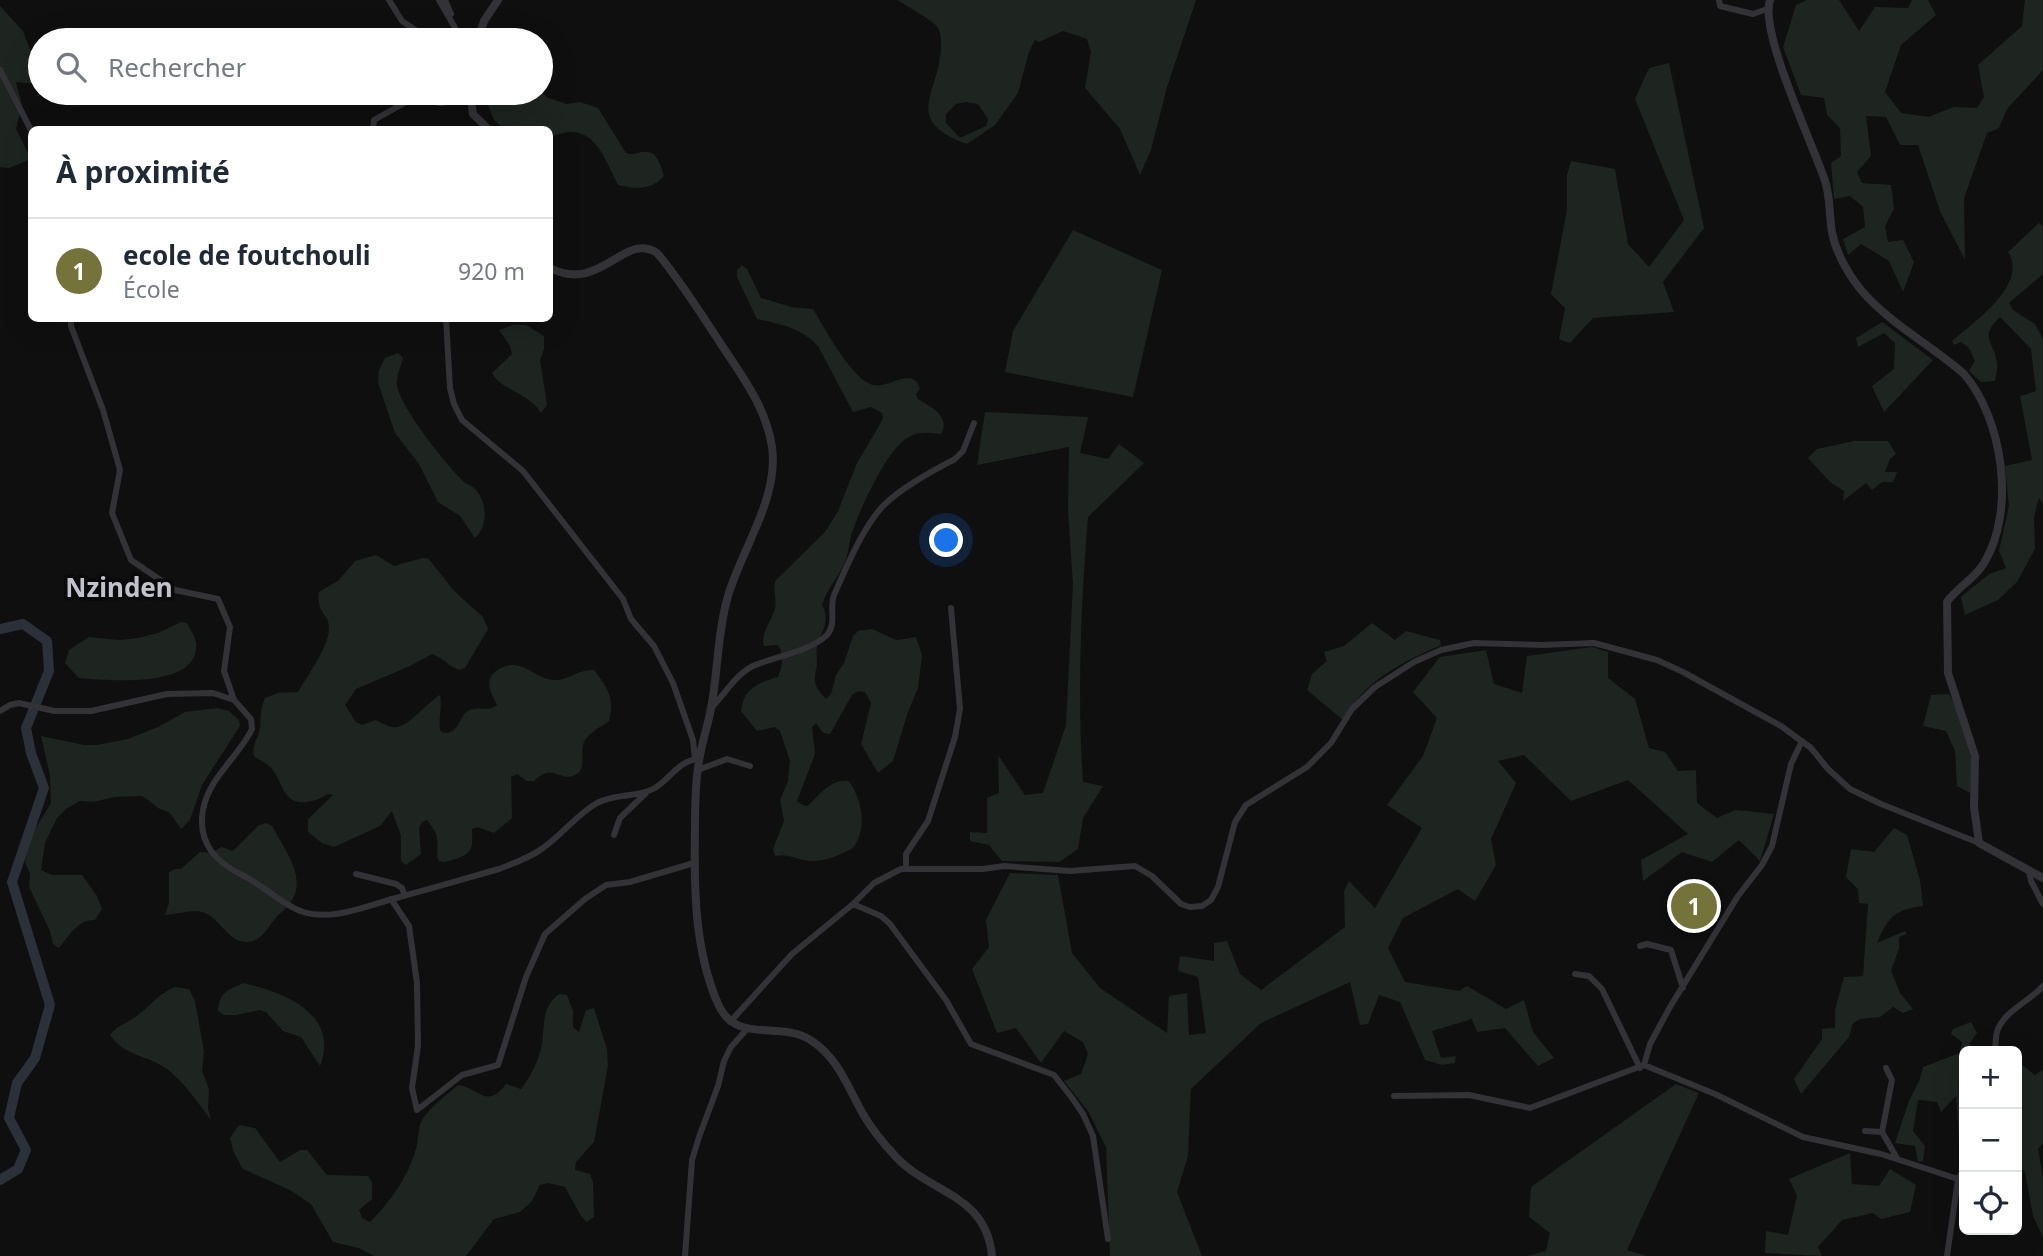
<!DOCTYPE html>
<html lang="fr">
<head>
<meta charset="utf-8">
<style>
	body { margin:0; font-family:"Noto Sans",sans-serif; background:#f6f6f7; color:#1f2937 }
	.controls { position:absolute; right:21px; bottom:21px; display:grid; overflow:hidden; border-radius:10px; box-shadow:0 7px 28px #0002 }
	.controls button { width:63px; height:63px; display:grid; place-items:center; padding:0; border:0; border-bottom:2px solid #e0e1e3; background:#fff; color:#1f2937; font:35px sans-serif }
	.you { position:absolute; left:947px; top:541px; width:24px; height:24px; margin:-18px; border:5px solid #fff; border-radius:50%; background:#1a73e8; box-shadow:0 0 0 10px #1a73e833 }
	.badge { display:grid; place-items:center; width:46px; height:46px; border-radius:50%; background:#747339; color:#fff; font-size:23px; font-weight:700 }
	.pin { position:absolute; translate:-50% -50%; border:4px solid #fff; box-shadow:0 2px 7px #0006 }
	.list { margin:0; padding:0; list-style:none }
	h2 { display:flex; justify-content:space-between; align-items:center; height:91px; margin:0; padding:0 28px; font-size:30px }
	h2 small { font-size:23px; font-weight:400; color:#747a83 }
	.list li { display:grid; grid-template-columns:46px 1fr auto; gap:21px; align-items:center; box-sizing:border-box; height:105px; padding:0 28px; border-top:2px solid #e0e1e3 }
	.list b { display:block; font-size:26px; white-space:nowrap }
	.list p { margin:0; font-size:23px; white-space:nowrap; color:#747a83 }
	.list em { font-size:23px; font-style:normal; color:#747a83 }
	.icon { flex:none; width:38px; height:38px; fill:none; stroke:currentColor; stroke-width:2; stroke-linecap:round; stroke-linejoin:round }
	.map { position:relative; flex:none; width:2043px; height:1256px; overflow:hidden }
	.search { position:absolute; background:#fff; box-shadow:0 7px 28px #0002; left:28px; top:28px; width:525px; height:77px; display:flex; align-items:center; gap:18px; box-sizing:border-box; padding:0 24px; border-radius:38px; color:#747a83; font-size:26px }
	.panel { position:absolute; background:#fff; box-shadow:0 7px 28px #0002; left:28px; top:126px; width:525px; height:196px; border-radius:10px }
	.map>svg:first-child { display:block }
	.green { fill:#1e2420; fill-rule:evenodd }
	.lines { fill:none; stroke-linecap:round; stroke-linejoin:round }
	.river { stroke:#2c3039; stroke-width:10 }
	.minor { stroke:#333236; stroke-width:6 }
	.tertiary { stroke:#333236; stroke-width:8 }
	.labels { text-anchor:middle; stroke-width:7; stroke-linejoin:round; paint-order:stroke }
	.quarter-label { font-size:26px; font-weight:bold; fill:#c2c2cc; stroke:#0a0a0b }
</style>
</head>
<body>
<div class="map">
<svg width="2043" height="1256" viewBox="0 0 2043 1256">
	<rect width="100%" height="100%" fill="#0f0f10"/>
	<path class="green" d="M898,0H1196L1167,87L1151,150L1140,175L1120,129L1085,88L1091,52L1087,39L1063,31L1039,42L1035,40L1029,52L1018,93L995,125L967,144C902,120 938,96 941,49C941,42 941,34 938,28C933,20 907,7 898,0ZM966,102L978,104L988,119L986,126L960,138L946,123V114L956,104Z
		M1807,0H1839L1859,31L1875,7L1908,8L1912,0H1928L1936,15L1901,45L1885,92L1901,113L1928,117L1954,107L1977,108L1984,97L1978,65L2022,26L2025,0H2043V70L2007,109L1999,128L1987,133L1964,198L1965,260L1940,211L1918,145H1900L1886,117L1866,116L1871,156L1857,172L1862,183L1891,185L1894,209L1885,226L1888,242L1903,240L1914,262L1903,292L1889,261L1861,244L1848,255L1843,239L1865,227L1863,207L1850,196L1834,199L1831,163L1841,156L1840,128L1827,115L1824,98L1801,95L1783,47L1796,5Z
		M0,6L23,31L38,71L40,84L16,82L22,105L16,129L31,159L9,168L0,167Z
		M1669,63L1704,228L1663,282L1674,312L1593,318L1570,343L1559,339L1565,308L1551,294L1567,210V175L1571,161L1615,169L1628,244L1649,267L1684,220L1635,99L1649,68Z
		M541,92L548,98L567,104L580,102L598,108L626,153C634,156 636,152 644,152C657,150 661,166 664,176C651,191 635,189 618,185C602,153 592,119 550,137V130L504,129L494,120L483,93Z
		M2039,223L2043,226V274L2009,303L2013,310L2035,324L2043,339V504L2039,498L2034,517L2035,549L2017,582L1998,600L1965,615L1961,597L1989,574L2006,568L1999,551L2009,506L2005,466L2032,460L2020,396L2036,391L2031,349L2000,317C1978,339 1994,340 1997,363C1998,369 1996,376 1995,381L1981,382L1969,371L1975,361L1969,348L1961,342L1954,345L1952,341C1974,322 2029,284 2008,252Z
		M1073,230L1162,270L1133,397L1005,372L1013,331Z
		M742,265L747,269L761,298L792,307L813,309C824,327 852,380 873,385C888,389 913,365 920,389L916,394L918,399C931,407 951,416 941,434C930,433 918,431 909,437C888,447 861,507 853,530C849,540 849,552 845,562C838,578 828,587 822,605C832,622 820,631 817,647C816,653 817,658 817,664C814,682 812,684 826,699L831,694L836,675L844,663L853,636L858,631L872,629L896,640L916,637L922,655L918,688L908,712L893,761L878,773L861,744L871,703L865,692L858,691L852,695L830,734L823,733L816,723L812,727L815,754L797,801L802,805L808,806C820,794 831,779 849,781C862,800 868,828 853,848C841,855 824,862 809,861C797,860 787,853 775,856L773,849L784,821L780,800L788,781L790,761L780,731L775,727L757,731L741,711C743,689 759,682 778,677C782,666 785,655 778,645L764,646C760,633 772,621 775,608C777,599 772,589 776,580L825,532L838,511L857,463L883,419L882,413L871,407L853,412L818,346C801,328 781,324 757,319L737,277V270Z
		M1882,322L1933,360L1884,412L1872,386L1894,369L1895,343L1884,333L1858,347L1856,338Z
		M513,325H526L544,336V349L540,360L547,405L541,413C528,392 502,391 492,373L512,354L510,346L499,330Z
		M398,353L403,358C401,366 396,377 397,385C400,407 445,463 462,480C465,484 471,485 475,489C488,502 488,527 475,538L460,516L438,502L419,464L395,433L378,383L379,370L385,358Z
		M985,412L1088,417L1080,453L1108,459L1119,444L1144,463L1088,517C1081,605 1077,693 1083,782L1103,786L1083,818L1078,849L1059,862L1002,861L989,845L970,841V832L987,833V798L999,793L998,755L1025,795L1043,793L1066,725L1073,584L1068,511L1069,447L977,465Z
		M1854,441H1888L1896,454L1890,459L1885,472H1897L1893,482H1882L1872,490L1866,483L1843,501L1844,491L1830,482L1808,458L1817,449Z
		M376,555L394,566L423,558L429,559L454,591L483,617L488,629L465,668L459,670C448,666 444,658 432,654L410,666L356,689L345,705L356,722L362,725L376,720C381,723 387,726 392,727C407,730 426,703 440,695C443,708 437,722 441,732L448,733C462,728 460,713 470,710C480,706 488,712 497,705C492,694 483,681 496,671C521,653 536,682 557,680C571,679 576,670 594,670C608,689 615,697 609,721C602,726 588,733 584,742C580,750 586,768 578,773C561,786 554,760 534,781H527L517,774L511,777L512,818L494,833L477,827L472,829C472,843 475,851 461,857C426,871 442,853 436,834C434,829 430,824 427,820L422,822L419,828L421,854L406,865L401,861V836L392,811L380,826L334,847L322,843L308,832V819L333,795L328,794C322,798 318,799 312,801C280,809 285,779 268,765C264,762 258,759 254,756C251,745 259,738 260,728C261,716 260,709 265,698L278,693L298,692C307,676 330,645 329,627C328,612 316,613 319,592L338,581L355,561Z
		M181,622L187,623C190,629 195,636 196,643C201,690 107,680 79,678L65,663L69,650L89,637L119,640L138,638L158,633Z
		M1372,623L1395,640L1406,631L1440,640L1441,645C1402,662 1364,681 1343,720L1307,690L1312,674L1327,661L1324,652L1344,646Z
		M1592,647L1608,652V678L1635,699L1649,748L1665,752L1678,771L1696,770L1697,803L1717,818L1735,810L1774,814L1760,861L1739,840L1712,862L1682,852L1643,881L1641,860L1688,834L1628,780L1571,801L1524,755L1498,761L1516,783L1491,839L1496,865L1475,901L1458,889L1403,918L1388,948L1405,982L1459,991L1467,986L1506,1009L1524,1000L1533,1032L1554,1058L1538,1066L1505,1028L1477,1032L1472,1019L1432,1031L1441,1058L1456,1056L1455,1063L1442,1065L1425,1060L1400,1002L1379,995L1368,1024L1360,1025L1350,982L1261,1023L1191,1089L1188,1156L1177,1192L1202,1256H1110L1106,1147L1088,1111L1064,1081L1081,1074L1088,1054L1083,1042L1064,1031L1041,1063L1016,1028L997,1033L972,969L989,947L986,920L1010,873L1058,875L1072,953L1100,988L1167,1033L1169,996L1187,993L1189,1035L1206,1033L1198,977L1178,971L1180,956L1214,961V943L1227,941L1240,974L1261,990L1345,927L1344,891L1349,881L1375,908L1422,828L1387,805L1423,756L1437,718L1413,692L1440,657L1486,650L1494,684L1522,693L1527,656Z
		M1949,694L1959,711L1973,766L1970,793L1957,786L1955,751L1946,731L1923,726L1931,695Z
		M217,708L229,711L239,720L240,726L202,785L190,820L181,829L170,813L158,808L147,799L141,796L114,797L94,802L80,801L67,808L57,818L45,843L41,870L52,875H82L97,896L102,909L95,920C78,919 69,936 59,948L53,944L50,931L29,887L30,874L25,862L31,836L51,803L50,776L41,736L84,745H97L128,739L158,727L185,712Z
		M266,823L272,826C283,847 307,877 292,900C288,908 279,913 274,920C266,930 261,942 246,942C225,941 219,913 197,911C187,911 175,914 165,915L169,903V872L175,869H181L200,852L212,853L221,847L233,851L259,825Z
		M1894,828L1907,835L1920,880L1923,906C1894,909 1888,918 1877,943L1905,931L1907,934L1899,937V949L1891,970L1900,993L1913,1009L1903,1013L1893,1007L1880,1017L1860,1019L1853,1023L1849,1037L1801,1094L1794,1079L1822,1039V1029L1835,1028V1010L1844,977L1863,976L1868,904L1859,903L1858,889L1846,877L1851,849L1874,852Z
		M243,983C284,992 340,1014 320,1066L301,1037L283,1031L266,1012L260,1010L236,1015H224L218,1011C220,991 227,991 243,983Z
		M175,987L189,989L195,1001L204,1051L202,1071L209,1089L208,1108L211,1120C198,1103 184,1082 167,1069C148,1055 125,1057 110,1035C116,1026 125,1024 134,1018C149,1008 157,994 175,987Z
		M559,994L567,995L573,1011V1027L579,1032L586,1010L594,1008L607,1049L608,1066L594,1142L576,1162L575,1170L590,1174L593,1182L594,1217L587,1222L581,1216L565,1187L548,1183L540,1185L532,1201L520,1212L494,1219L466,1256H374L359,1248L333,1242L311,1204L290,1190L243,1169L234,1153L230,1138L239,1125L255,1128L280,1162L300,1150H307L327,1175L368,1176L372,1182V1199L359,1210L362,1218L370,1222C389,1203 407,1179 415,1152C419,1142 417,1130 422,1120C428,1109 449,1093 458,1085C477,1086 486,1111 506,1084L521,1089C531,1076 539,1060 542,1044C545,1024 541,1008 559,994Z
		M1971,1022L1977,1033L1969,1044L1978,1051H1964V1150L1960,1151L1956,1096L1941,1112L1937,1102L1918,1100L1913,1131L1925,1146L1923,1161L1918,1162L1915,1146L1895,1143L1909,1101L1920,1079L1923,1067L1960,1053L1962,1042L1951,1034L1953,1029Z
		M2017,1061L2035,1075L2043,1070V1143L2038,1149L2043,1178V1237L2033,1216L2025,1172L2017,1165Z
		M1676,1084L1699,1093L1627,1250L1647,1256H1527L1546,1251L1550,1233L1529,1217L1531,1187Z
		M1850,1153L1852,1184L1879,1186L1890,1169L1916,1185L1910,1212L1881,1219L1873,1213L1842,1220L1818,1247L1822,1256L1765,1253L1766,1231L1788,1235L1797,1196L1789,1179Z"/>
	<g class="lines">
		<path class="river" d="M0,629L23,624L47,641L49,671L26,728L31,753L44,788L12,882L50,1005L35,1058L17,1083L9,1118L26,1150L18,1169L0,1180"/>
		<path class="minor" d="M389,0L402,21L430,40
			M439,0L462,40
			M445,0L451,14
			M1719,0L1720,6L1753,14L1767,9
			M0,70L32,132
			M373,130L374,120L415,97L440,103L470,99
			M71,318V326L103,410L120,470L112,513L131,560L175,590L218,599L230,627L224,671L234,700
			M446,318L450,388L454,404L462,420L523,471L623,599L631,619L654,646L673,683L693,740L695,759
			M712,707C725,694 736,674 753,666C774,657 811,651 827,635C837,624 829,608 834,595C846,568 863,527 883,506C902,487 931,472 955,459L963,451L974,423
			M0,711L10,705L19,703L54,711H91L167,694L213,693L234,700L251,719L252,729C238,758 209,777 203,810C197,844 217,863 244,876C264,886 284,906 303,912C333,921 367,906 396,898C430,889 464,879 499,869C514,863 530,858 543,848C563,834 576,815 597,803C616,793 637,798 655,788C671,778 679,760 699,759
			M1802,741L1791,764L1772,846L1762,865L1738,896L1670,1007L1650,1044L1644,1065L1715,1094L1803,1137L1881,1154L1958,1179
			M698,770L727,759L750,766
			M614,835L620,818L646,793
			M906,869V854L928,821L955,737L960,709L951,608
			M2029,870L2031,881L2043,904
			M356,874L396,884L402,888L405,896
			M391,899L409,926L417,983L418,1046L412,1088L417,1110L462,1075L498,1065L526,977L545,934L585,899L606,885L630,882L694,863
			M853,904L881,916L890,924L946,1000L971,1044L1054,1075L1072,1098L1083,1114L1093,1136L1108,1239
			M1640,946L1647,944L1671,950L1683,988
			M1575,974L1589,976L1602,989L1640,1068
			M730,1022L792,954L853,904L874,883L901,869H983L1004,866L1070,871L1135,866L1152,876L1181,904L1190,907L1202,906L1211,900L1218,887L1235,822L1246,805L1307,767L1331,743L1352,709L1375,687L1414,662L1441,650L1474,643L1542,645L1594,643L1657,660L1683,672L1781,726L1811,748L1828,769L1850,789L1881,804L1979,843
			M1995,1051C1996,1044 1995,1036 1998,1029C2006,1010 2030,1001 2043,986
			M1394,1096L1469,1095L1530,1108L1644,1065
			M1865,1131L1882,1132L1897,1158
			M1882,1132L1892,1080L1886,1068
			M685,1256L692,1160L699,1137L718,1086L724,1061L731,1047L747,1029
			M1947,1256L1958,1179L1964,1170"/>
		<path class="tertiary" d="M1770,0C1759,32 1813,144 1825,181C1833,204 1826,227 1839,254C1844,266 1853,280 1861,290C1890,324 1931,345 1964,374C2003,419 2016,511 1984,563C1975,579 1957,587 1947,602L1948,673L1975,756L1974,807L1979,843L2043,878
			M478,40L484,21L498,0
			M470,93L473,114L489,130
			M550,268C601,294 624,231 657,253C680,280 699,311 719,341C741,375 766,406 772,447C779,499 742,548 728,596C718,630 718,667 712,703C709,722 702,741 699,761C695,783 695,805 695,827C694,886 694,949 718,1004C737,1046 780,1019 812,1041C839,1059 848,1088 863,1114C872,1130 884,1144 896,1157C931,1194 986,1194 992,1256"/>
	</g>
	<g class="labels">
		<g class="quarter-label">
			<text x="119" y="597">Nzinden</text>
		</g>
	</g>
</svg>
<div class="controls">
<button>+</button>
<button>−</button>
<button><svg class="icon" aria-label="locate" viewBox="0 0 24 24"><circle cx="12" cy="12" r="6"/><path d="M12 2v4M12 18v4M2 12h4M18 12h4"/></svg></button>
</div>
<div class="you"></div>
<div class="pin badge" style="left:1694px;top:906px">1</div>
<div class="search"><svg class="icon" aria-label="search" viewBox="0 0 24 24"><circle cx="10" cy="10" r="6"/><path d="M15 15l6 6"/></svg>Rechercher</div>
<section class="panel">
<h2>À proximité<small></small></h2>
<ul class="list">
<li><span class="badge">1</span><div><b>ecole de foutchouli</b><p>École</p></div><em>920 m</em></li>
</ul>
</section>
</div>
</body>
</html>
